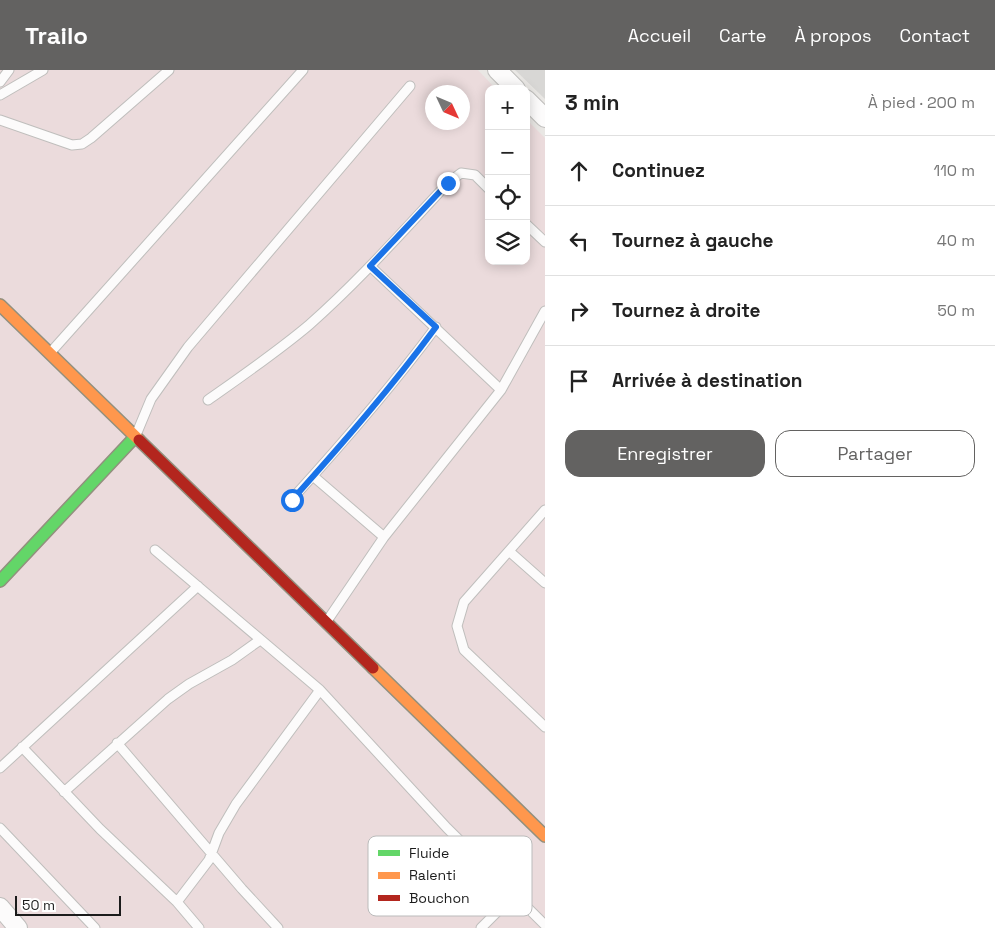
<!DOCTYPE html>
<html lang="fr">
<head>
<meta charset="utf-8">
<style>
	body { margin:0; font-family:"Space Grotesk",sans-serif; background:#f6f6f6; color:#222 }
	.controls { position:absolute; right:15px; top:15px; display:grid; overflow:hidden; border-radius:10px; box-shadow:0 2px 12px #0003 }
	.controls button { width:45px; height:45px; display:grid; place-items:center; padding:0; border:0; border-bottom:1px solid #e0e0e0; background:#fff; color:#222; font:25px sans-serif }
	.compass { position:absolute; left:425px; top:15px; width:45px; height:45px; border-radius:50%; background:#fff; box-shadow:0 2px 12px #0003; rotate:134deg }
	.scale { position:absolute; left:15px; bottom:12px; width:106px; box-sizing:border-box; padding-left:5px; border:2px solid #1b1b1b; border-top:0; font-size:14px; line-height:18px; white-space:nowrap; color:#1b1b1b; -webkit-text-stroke:4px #fff; paint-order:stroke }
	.stop { position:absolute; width:15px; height:15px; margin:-11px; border:4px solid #1a73e8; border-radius:50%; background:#fff }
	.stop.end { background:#1a73e8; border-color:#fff; box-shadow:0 1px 5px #0008 }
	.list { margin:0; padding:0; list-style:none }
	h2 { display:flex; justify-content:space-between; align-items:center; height:65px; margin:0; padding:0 20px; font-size:21px }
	h2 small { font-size:16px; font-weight:400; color:#767676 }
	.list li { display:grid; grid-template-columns:32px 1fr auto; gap:15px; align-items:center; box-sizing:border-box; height:70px; padding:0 20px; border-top:1px solid #e0e0e0 }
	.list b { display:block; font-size:19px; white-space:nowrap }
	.list em { font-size:16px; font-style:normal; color:#767676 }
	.actions { display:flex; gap:10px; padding:15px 20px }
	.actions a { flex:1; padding:11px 0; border:1px solid #636261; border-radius:15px; text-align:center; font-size:18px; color:#636261 }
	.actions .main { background:#636261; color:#fff }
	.icon { flex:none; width:28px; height:28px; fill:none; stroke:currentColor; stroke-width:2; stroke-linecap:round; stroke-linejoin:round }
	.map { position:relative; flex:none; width:545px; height:858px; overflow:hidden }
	header { display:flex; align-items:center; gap:30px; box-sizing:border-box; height:70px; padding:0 25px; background:#636261; color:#fff }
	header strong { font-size:24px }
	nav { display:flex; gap:28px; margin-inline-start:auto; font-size:18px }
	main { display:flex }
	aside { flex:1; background:#fff }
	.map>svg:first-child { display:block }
	.residential { fill:#d8d7d5 }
	.commercial { fill:#ebdbdc; fill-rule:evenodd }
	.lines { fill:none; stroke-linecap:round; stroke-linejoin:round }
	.lane-casing { stroke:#bfbebc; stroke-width:11 }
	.street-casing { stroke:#bfbebc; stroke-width:20 }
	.fast-casing { stroke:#92907e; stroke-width:14 }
	.slow-casing { stroke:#92907e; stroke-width:14 }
	.jam-casing { stroke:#92907e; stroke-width:14 }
	.lane { stroke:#fcfbfb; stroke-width:9 }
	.street { stroke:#fcfbfb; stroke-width:18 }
	.fast { stroke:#63d668; stroke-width:11 }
	.slow { stroke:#ff974d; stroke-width:11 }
	.jam { stroke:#b3261e; stroke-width:11 }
	.route { stroke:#1a73e8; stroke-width:6 }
	.key { fill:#fff; stroke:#bbb; stroke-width:1 }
	.key-label { font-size:14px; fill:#1b1b1b }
</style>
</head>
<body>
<header>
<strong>Trailo</strong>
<nav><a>Accueil</a><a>Carte</a><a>À propos</a><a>Contact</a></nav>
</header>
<main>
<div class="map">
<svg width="545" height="858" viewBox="0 0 545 858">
	<rect width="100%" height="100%" fill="#e9e7e4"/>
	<path class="residential" d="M516,0H545V29L515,0Z"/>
	<path class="commercial" d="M0,0H478L496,19H489V191H526V49L545,68V858H0ZM432,22H462V52H432Z"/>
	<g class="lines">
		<g class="lane-casing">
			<path id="lane" d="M0,12L9,0
				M0,25L43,0
				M0,50L72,75L82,74L91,68L169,0
				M526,154L545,172
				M370,196L501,320
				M50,283L303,0
				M208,330C242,306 277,282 309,255C359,211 403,161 448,113L461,103L475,105L489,119
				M136,365L151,329L188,277L410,16
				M313,406L384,467
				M291,430C342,374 391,318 436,257
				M545,440L464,532L457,556L464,580L545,657
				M155,480L320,620L447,758L545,855
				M509,481L545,513
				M327,551L384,467L501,320L545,241
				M117,673L242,819L278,858
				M22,677L100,759L177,832L199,858
				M0,698L198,516
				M64,722L168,629L189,614L232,590L260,570
				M0,758L95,858
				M177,832L209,790L219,763L236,734L320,620
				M481,858L515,824"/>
		</g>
		<g class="street-casing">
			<path id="street" d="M497,0L516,19
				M526,29L545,48
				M0,837L18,858"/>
		</g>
		<g class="fast-casing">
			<path id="fast" d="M0,511L135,367"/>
		</g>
		<g class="slow-casing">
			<path id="slow" d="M0,235L139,370
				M373,598L545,766"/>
		</g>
		<g class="jam-casing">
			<path id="jam" d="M139,370L373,598"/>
		</g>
		<use href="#lane" class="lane"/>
		<use href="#street" class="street"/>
		<use href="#fast" class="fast"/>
		<use href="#slow" class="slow"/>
		<use href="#jam" class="jam"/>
	</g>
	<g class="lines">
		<path class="route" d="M292,430C342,374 391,318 436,257L370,196L448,113"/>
	</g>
	<rect x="368" y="766" width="164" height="80" rx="8" class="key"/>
	<rect x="378" y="780" width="22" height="6" fill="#63d668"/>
	<rect x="378" y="802" width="22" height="7" fill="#ff974d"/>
	<rect x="378" y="825" width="22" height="6" fill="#b3261e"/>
	<g class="key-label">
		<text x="409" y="788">Fluide</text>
		<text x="409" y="810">Ralenti</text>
		<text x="409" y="833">Bouchon</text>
	</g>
</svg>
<div class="controls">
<button>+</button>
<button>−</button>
<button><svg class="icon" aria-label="locate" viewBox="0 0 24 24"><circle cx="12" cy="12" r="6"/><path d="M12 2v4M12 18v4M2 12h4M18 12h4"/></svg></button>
<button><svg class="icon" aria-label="layers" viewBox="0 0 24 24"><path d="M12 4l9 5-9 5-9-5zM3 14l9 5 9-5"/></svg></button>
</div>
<svg class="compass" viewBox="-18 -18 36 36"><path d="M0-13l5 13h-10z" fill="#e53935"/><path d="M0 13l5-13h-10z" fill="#767676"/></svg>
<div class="scale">50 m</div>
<div class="stop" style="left:292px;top:430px"></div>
<div class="stop end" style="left:448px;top:113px"></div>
</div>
<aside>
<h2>3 min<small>À pied · 200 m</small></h2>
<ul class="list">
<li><svg class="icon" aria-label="ahead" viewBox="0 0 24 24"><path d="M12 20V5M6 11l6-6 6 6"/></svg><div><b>Continuez</b></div><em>110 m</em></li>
<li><svg class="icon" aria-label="left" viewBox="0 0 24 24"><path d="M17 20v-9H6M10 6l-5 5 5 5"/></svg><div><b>Tournez à gauche</b></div><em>40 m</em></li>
<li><svg class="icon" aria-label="right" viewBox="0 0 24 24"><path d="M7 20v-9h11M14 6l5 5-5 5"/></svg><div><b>Tournez à droite</b></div><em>50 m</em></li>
<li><svg class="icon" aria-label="arrive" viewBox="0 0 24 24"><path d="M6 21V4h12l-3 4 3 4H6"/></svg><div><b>Arrivée à destination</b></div></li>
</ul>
<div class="actions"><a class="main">Enregistrer</a><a>Partager</a></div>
</aside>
</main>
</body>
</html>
